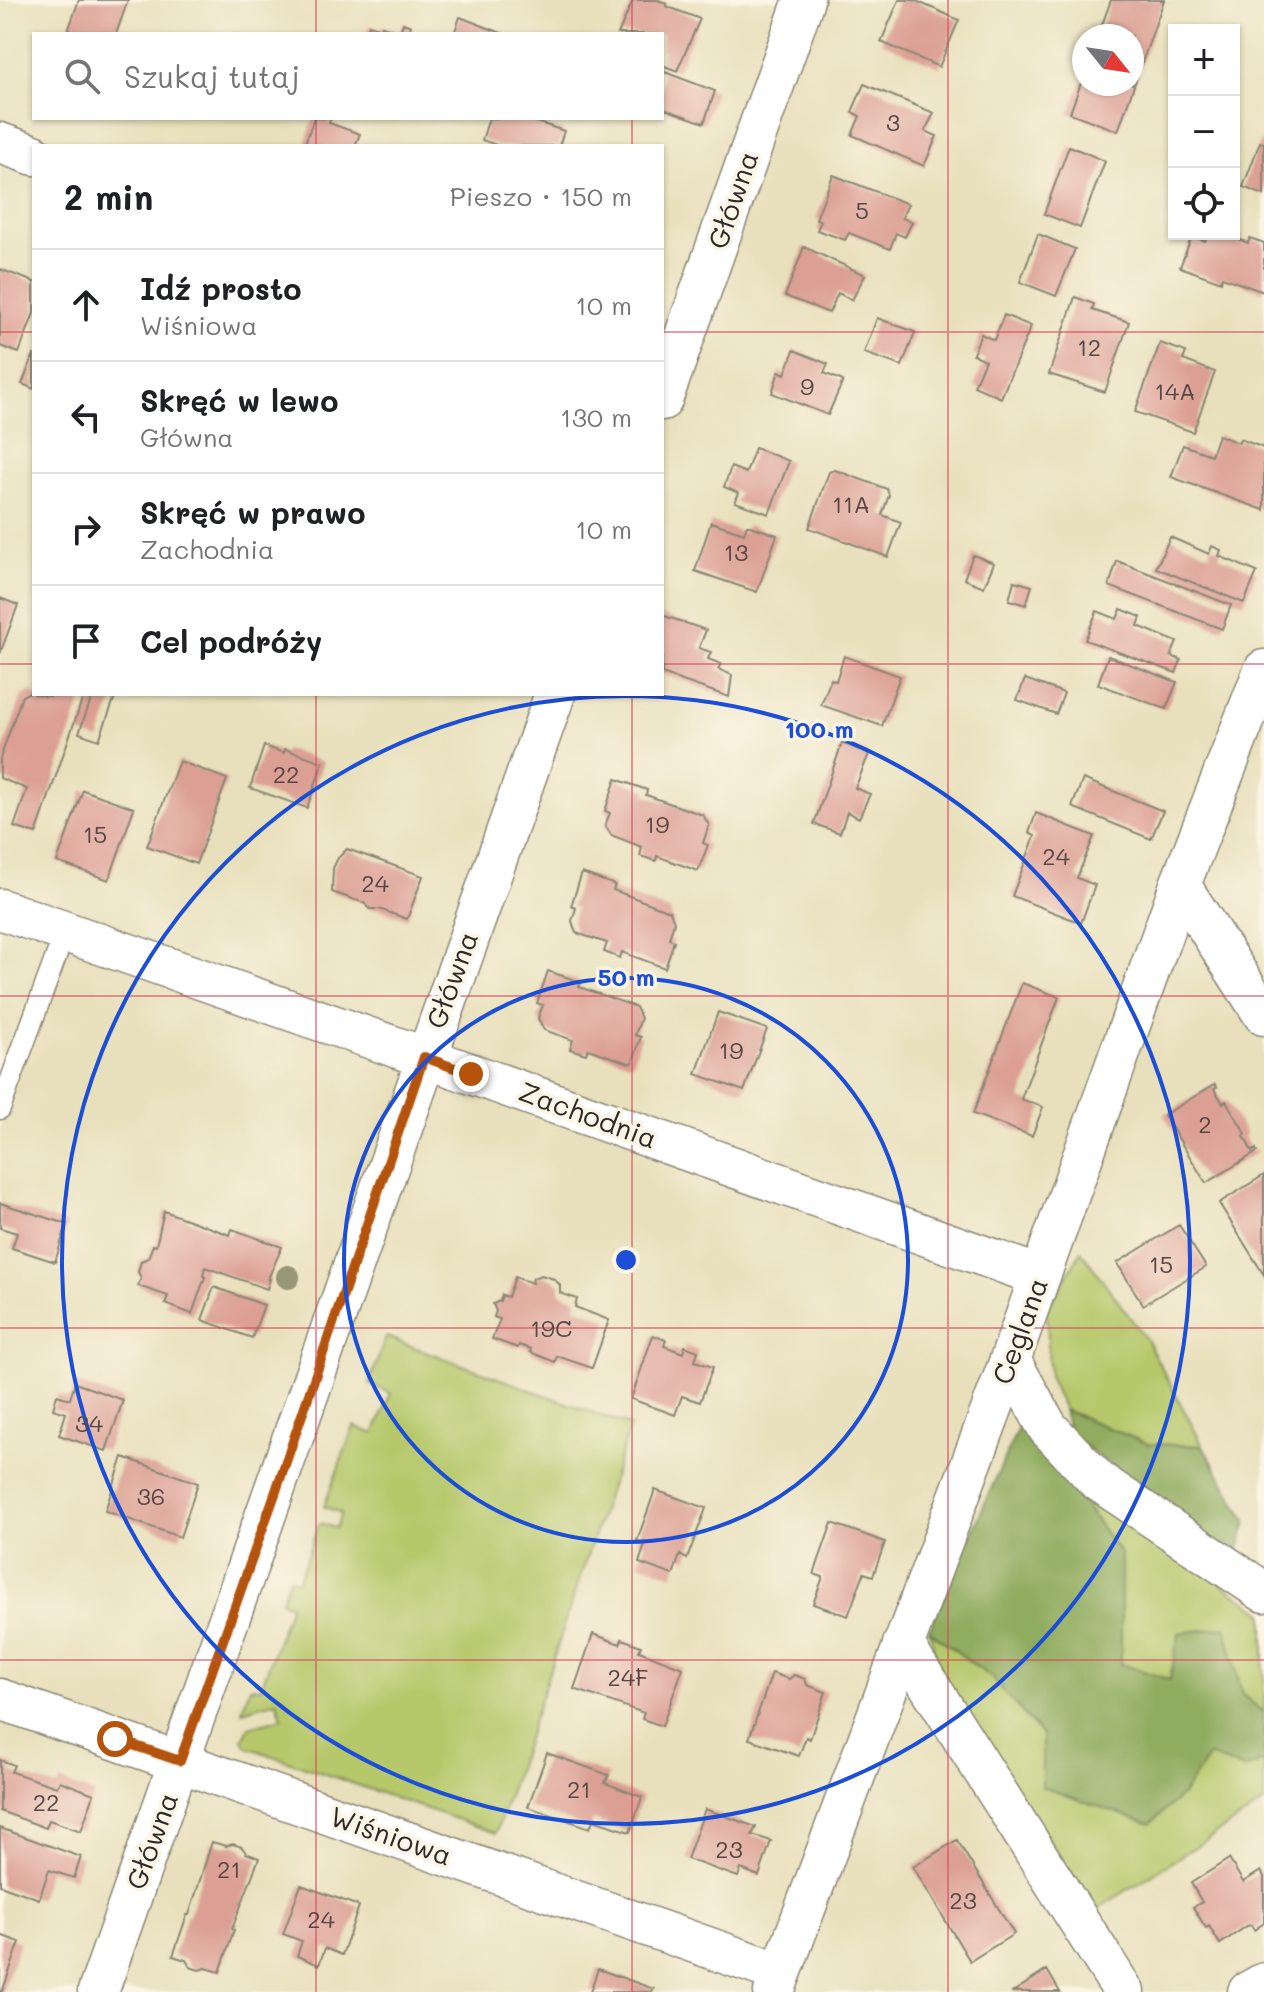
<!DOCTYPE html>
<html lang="pl">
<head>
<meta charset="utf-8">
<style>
	body { margin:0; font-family:Mali,sans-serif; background:#f6f6f6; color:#202124 }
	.controls { position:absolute; right:24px; top:24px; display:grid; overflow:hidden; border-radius:0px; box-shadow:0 2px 6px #0004 }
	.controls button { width:72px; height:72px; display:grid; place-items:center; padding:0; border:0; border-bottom:2px solid #e0e0e0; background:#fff; color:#202124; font:40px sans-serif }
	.compass { position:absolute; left:1072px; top:24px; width:72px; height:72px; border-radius:50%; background:#fff; box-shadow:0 2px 6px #0004; rotate:120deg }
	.stop { position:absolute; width:24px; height:24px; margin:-18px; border:6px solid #b45309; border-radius:50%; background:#fff }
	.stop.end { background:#b45309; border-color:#fff; box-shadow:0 2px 8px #0008 }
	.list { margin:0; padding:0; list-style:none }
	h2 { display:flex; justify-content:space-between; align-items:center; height:104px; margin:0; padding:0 32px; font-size:34px }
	h2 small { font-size:26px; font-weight:400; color:#757577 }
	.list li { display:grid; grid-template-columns:52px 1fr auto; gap:24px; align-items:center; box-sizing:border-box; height:112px; padding:0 32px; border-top:2px solid #e0e0e0 }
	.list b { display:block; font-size:30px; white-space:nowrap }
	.list p { margin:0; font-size:26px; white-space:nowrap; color:#757577 }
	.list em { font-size:26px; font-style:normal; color:#757577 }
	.icon { flex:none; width:44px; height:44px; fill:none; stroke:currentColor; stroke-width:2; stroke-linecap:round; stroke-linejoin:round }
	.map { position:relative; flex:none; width:1264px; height:1992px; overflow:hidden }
	.search { position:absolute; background:#fff; box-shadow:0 2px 6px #0004; left:32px; top:32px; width:632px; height:88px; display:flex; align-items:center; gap:20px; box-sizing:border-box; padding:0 28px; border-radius:0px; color:#757577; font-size:30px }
	.panel { position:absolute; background:#fff; box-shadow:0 2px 6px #0004; left:32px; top:144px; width:632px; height:552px; border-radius:0px }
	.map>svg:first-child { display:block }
	.green { fill:#b6c86b; stroke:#707a4b; stroke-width:2 }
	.forest { fill:#90ac5f; stroke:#5e6c45; stroke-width:2 }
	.building { fill:#db9f93 }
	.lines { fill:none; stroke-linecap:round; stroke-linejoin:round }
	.service-casing { stroke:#8a8674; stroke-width:23 }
	.minor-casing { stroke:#8a8674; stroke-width:43 }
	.service { stroke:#fff; stroke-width:20 }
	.minor { stroke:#fff; stroke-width:40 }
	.tree { fill:#979677 }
	.route { stroke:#b45309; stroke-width:10 }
	.grid { fill:none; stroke:#d1495b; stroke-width:2; stroke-opacity:0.55 }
	.ring { fill:none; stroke:#1d4ed8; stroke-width:4 }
	.labels { text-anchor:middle; stroke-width:7; stroke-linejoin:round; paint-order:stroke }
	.number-label { font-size:24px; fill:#574845 }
	.street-label { font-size:28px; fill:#2b2b2b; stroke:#fcf5e5 }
	.centre { fill:#1d4ed8; stroke:#fcf5e5; stroke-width:4 }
	.ring-label { font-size:24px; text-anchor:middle; font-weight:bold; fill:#1d4ed8; stroke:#fcf5e5; stroke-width:7; stroke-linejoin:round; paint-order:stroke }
</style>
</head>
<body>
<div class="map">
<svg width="1264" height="1992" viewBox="0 0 1264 1992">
	<rect width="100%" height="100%" fill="#fcf5e5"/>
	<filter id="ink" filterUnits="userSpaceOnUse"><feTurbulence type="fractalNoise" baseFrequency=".0125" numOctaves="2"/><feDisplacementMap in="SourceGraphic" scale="16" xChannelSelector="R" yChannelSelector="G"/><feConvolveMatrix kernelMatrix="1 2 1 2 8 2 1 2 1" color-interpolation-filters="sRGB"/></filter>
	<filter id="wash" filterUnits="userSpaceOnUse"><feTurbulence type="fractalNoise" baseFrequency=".006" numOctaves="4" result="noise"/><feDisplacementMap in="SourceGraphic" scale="32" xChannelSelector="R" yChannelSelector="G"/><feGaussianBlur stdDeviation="1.8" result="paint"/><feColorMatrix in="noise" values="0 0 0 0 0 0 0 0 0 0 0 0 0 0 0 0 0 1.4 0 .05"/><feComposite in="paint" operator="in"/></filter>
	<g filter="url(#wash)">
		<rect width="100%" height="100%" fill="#e8e0bc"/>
		<path class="green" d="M1081,1251L1146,1339L1203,1446L1148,1444L1064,1410L1049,1376L1047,1310Z
			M386,1337L630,1426L496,1833L247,1747L243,1740L249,1727L282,1718L277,1701L242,1711L250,1687L261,1688L290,1605L281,1601L289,1578L298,1581L319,1523L336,1528L341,1513L324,1507L354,1426L374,1434L391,1393L369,1384Z
			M1066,1479L1264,1613V1712L1242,1695L1170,1680L1121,1664V1554Z
			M929,1630L993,1679L1042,1735L1182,1795L1209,1756L1244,1769L1264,1761V1803L1096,1910L943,1682Z"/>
		<path class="forest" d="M1064,1410L1148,1444L1203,1446L1247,1522L1236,1559L1069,1434Z
			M1021,1421L1121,1554V1664L1170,1680L1179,1633L1226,1627L1242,1695L1264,1712V1761L1244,1769L1209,1756L1182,1795L1150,1824L1042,1787V1735L993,1679L929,1630Z"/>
		<g id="blocks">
			<path class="building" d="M79,0H128L116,34H67Z
				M633,0H658L667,4L666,6L700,19L677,71L662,65V34H618Z
				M899,0H914L959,20L939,67L881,42Z
				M1111,0H1164L1118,131L1070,113L1084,75V84H1132V36H1098Z
				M460,17L504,34H454Z
				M403,23L411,26L408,34H366L369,25L381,29L382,26L400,32Z
				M662,71L715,91L704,123L662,108Z
				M864,84L934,113L925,131L937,136L924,166L852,135L860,116L852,112Z
				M314,118H331L329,123L360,134L355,146H304Z
				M489,118H524L564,131L559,146H499L482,140Z
				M1260,142L1264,143V195L1243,187Z
				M1069,146L1105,161L1080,228L1044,214Z
				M833,175L908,204L902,218L912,222L905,237L896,233L890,249L849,233L845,240L817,230L821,221L816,219Z
				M1234,232L1240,234L1238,239L1248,243L1250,238L1264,243V292L1222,277L1221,282L1180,267L1192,236L1205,241L1208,234Z
				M1038,234L1075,249L1056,296L1020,282Z
				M804,247L865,275L852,300L838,293L829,313L785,296Z
				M0,269L34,282V313L19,353L0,346Z
				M1075,297L1094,304L1092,310L1129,322L1105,392L1049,374Z
				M1004,315L1031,326L1001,398L974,386L985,360L973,354L981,334L994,340Z
				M877,318L915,332L902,366L864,353Z
				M1160,343L1186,352L1183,360L1215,372L1193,432L1135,412Z
				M794,350L828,364L824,373L843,381L828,415L772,393L779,371L785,374Z
				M34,354V389L22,384Z
				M1218,435L1239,443L1240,439L1264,448V510L1171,477L1183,445L1211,455Z
				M755,448L789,461L769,514L735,502L739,493L724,487L731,467L746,473Z
				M835,470L887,489L889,495L882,515L901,522L888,557L809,528L829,472Z
				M711,522L744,533L747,525L777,535L757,592L695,571Z
				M1170,537L1209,554L1212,546L1221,550L1219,556L1257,572L1244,603L1156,568Z
				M973,555L994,563L984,587L964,579Z
				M1117,561L1231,605L1222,629L1109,586Z
				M1014,581L1032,586L1026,605L1009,600Z
				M0,598L18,605L0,654Z
				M1121,609L1141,617L1138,626L1177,642L1171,656L1181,660L1176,673L1085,640L1097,611L1117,619Z
				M662,615L706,630L699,648L711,652L708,659L721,664L718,669L732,675L729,697L662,674Z
				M844,656L900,676L882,726L821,705L831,679L836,681Z
				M1108,656L1177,682L1166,709L1098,684Z
				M1025,679L1064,693L1056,714L1017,700Z
				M34,690V694L47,696L84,694L36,834L14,827L27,789L0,778V759L22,696Z
				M93,694H116L99,740L79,733Z
				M842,743L869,754L855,788L870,794L859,818L847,812L840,833L814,824Z
				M264,746L284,753L285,749L323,762L307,808L250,788Z
				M179,761L227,779L196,864L147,846Z
				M616,779L647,790L646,795L703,815L709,825L703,843L708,845L698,871L657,856L656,861L640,856L642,847L611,835L605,825L610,813L605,811Z
				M1083,779L1163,811L1151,839L1072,807Z
				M83,790L134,808L109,880L57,862Z
				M1036,813L1094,836L1077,878L1095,885L1081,923L1012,896L1035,836L1029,833Z
				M347,849L423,876L407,919L379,909H370L364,903L332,892L333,868L338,858Z
				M582,873L615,885L613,890L670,911L674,922L669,939L674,941L665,968L622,952L620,958L604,952L607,943L576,933L572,921L576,908L571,906Z
				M548,971L581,982L579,987L636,1007L641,1018L635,1035L641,1037L632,1064L588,1049L586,1054L570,1049L573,1040L544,1030L538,1018L543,1005L537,1003Z
				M1022,983L1059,997L1021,1099L1043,1107L1032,1136L973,1114Z
				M718,1012L767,1029L744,1091L696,1074Z
				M1215,1084L1217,1087L1214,1089L1223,1103L1226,1101L1246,1134L1244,1136L1252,1152L1256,1149L1257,1152L1206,1183L1164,1115Z
				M1264,1175V1275L1219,1203Z
				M0,1203L67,1224L55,1262L12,1248L17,1233L0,1228Z
				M164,1211L230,1235L232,1229L282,1247L268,1279H270L267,1289L205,1267L203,1276L205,1277L192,1314L165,1304L168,1296L138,1286L141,1278L138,1272L141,1261L148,1258L153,1245L156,1246Z
				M1179,1225L1206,1267L1143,1305L1117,1263Z
				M541,1275L554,1279L560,1285V1293L577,1299L575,1307L609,1320L592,1368L557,1356L555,1362L530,1352L531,1349L519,1345L518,1348L492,1339L500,1319L494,1317L496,1311L493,1304L500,1301L502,1295L508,1297L515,1277L532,1283L533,1278Z
				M214,1287L264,1305L252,1338L202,1320Z
				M653,1335L666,1340L664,1346L683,1353L685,1346L698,1351L695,1361L713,1367L700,1402L682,1396L675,1415L631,1399Z
				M75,1383L123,1400L106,1451L59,1435L66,1413L53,1409L57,1395L70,1399Z
				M123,1457L198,1483L180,1537L105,1511Z
				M655,1490L706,1508L687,1559L680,1555L673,1575L639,1563L645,1544L637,1541Z
				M832,1523L885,1542L873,1576L864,1573L848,1616L813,1604L823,1577L814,1574Z
				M593,1634L620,1644L622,1639L641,1646L639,1651L683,1668L662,1726L642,1719L644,1713L574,1689Z
				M772,1673L789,1679L794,1675L805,1679L807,1685L826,1692L810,1739L806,1737L799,1756L749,1739Z
				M547,1753L609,1775L605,1783L642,1797L630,1832L593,1820L590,1828L528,1807Z
				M0,1760L14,1765L11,1772L57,1787L60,1781L94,1794L81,1831L49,1820L46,1828L0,1811Z
				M705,1809L756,1827L752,1835L771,1841L759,1876L741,1869L738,1877L687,1859Z
				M0,1828L81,1857L74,1878L49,1870L39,1899L0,1885Z
				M957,1840L1014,1934L970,1961L913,1867Z
				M212,1842L226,1846L233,1844L242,1847L246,1853L259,1858L232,1929L234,1930L220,1972L206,1968L199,1970L190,1967L186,1960L173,1956L187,1915H189Z
				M1229,1859L1243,1882L1261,1871L1264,1877V1923L1254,1930L1251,1925L1247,1926L1220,1944L1209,1926L1206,1928L1193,1907L1202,1902L1191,1883Z
				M301,1885L359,1906L342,1955L325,1948L319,1965L297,1956L302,1941L283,1934Z
				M0,1935L20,1942L2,1992H0Z
				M598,1969L654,1989L652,1992H590Z
				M1047,1970L1060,1992H1013Z"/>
		</g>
	</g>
	<g filter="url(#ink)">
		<use href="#blocks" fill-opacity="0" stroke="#8a8674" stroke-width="2"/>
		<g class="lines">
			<g class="service-casing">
				<path id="service" d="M0,1109L65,932"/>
			</g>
			<g class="minor-casing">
				<path id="minor" d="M0,143L34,155
					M662,400L804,0
					M1180,885L1264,1015
					M0,909L424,1057L1040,1276
					M1010,1360L1048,1428L1097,1480L1264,1592
					M903,1644L1124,1992
					M0,1699L781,1973
					M98,1992C252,1560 399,1125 555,694
					M774,1992L1010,1360L1180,885L1264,670
					M1248,1992L1264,1983"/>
			</g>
			<use href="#service" class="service"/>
			<use href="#minor" class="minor"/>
		</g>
		<circle class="tree" cx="288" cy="1277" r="12"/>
	</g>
	<g class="lines" filter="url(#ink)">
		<path class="route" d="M115,1739L180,1761L276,1491L424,1057L471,1074"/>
	</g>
	<path class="grid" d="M316,0V34M632,0V34M948,0V1992M316,118V146M632,118V146M0,332H34M662,332H1264M0,664H34M662,664H1264M316,694V1992M632,694V1992M0,996H1264M0,1328H1264M0,1660H1264"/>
	<g class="ring">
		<circle cx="626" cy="1260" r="282"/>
		<circle cx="626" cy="1260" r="564"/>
	</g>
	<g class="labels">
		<g class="number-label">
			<text x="893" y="131">3</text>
			<text x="862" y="219">5</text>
			<text x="1089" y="356">12</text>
			<text x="807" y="395">9</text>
			<text x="1175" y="400">14A</text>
			<text x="851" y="513">11A</text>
			<text x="736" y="561">13</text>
			<text x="286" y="783">22</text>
			<text x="657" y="833">19</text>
			<text x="95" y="843">15</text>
			<text x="1056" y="865">24</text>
			<text x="375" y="892">24</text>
			<text x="731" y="1059">19</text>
			<text x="1205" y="1133">2</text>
			<text x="1161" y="1273">15</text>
			<text x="551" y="1337">19C</text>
			<text x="89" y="1432">34</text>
			<text x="151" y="1505">36</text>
			<text x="628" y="1686">24F</text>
			<text x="579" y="1798">21</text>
			<text x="46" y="1811">22</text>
			<text x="729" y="1858">23</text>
			<text x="229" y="1878">21</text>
			<text x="963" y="1909">23</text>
			<text x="321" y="1928">24</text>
		</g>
		<g class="street-label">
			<text transform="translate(733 200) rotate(-71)" y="10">Główna</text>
			<text transform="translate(452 980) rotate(-70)" y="10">Główna</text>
			<text transform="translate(588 1115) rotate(20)" y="10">Zachodnia</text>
			<text transform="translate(1020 1331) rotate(-70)" y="10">Ceglana</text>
			<text transform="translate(391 1836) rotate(19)" y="10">Wiśniowa</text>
			<text transform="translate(152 1841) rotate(-70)" y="10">Główna</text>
		</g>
	</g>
	<circle cx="626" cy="1260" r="12" class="centre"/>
	<g class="ring-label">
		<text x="819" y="738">100 m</text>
		<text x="626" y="986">50 m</text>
	</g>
</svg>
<div class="controls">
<button>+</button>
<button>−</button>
<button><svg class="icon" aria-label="locate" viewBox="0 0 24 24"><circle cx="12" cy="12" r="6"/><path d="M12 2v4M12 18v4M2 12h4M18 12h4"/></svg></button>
</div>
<svg class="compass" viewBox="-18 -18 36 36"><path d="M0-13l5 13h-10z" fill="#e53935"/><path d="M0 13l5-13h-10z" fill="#757577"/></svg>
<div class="stop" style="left:115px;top:1739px"></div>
<div class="stop end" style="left:471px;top:1074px"></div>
<div class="search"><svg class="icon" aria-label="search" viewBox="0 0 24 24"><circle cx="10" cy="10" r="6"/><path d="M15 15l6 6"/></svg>Szukaj tutaj</div>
<section class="panel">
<h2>2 min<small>Pieszo · 150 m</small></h2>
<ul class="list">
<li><svg class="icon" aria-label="ahead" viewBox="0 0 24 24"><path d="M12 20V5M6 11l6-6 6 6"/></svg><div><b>Idź prosto</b><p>Wiśniowa</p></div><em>10 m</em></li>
<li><svg class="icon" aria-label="left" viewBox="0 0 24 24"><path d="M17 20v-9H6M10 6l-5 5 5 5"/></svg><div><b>Skręć w lewo</b><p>Główna</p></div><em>130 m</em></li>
<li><svg class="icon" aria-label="right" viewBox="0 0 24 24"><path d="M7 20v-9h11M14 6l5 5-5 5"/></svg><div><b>Skręć w prawo</b><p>Zachodnia</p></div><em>10 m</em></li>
<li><svg class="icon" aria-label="arrive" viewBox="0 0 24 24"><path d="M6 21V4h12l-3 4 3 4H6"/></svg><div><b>Cel podróży</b></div></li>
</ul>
</section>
</div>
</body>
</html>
